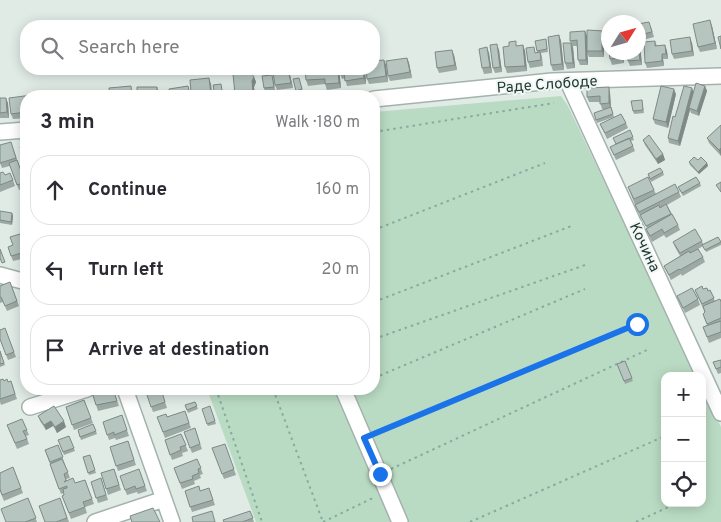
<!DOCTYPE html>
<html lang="en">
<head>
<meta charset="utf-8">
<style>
	body { margin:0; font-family:Overpass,sans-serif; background:#f7f7f7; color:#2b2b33 }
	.controls { position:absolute; right:15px; bottom:15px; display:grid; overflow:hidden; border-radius:10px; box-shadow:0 2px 12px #0003 }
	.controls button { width:45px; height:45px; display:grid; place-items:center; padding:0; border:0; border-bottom:1px solid #e1e1e2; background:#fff; color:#2b2b33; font:25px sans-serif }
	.compass { position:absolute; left:601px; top:15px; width:45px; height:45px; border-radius:50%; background:#fff; box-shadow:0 2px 12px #0003; rotate:53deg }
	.stop { position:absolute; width:15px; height:15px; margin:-11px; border:4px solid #1a73e8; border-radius:50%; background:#fff }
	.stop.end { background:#1a73e8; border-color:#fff; box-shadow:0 1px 5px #0008 }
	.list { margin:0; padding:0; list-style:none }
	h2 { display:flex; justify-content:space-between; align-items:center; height:65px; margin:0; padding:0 20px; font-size:21px }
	h2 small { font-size:16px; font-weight:400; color:#7c7c81 }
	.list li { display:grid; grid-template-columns:32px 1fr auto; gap:15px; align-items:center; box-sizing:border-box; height:70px; margin:0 10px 10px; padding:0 10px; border:1px solid #e1e1e2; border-radius:20px }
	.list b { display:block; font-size:19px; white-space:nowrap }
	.list em { font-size:16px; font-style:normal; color:#7c7c81 }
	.icon { flex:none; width:28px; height:28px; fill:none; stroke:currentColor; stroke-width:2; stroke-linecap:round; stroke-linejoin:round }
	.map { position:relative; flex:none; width:721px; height:522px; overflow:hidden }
	.search { position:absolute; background:#fff; box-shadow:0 2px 12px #0003; left:20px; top:20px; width:360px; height:55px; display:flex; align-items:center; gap:12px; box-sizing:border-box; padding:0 18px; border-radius:20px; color:#7c7c81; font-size:19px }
	.panel { position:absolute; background:#fff; box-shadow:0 2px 12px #0003; left:20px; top:90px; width:360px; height:305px; border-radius:20px }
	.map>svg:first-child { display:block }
	.green { fill:#badbc3 }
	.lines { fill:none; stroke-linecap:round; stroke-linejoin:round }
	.minor-casing { stroke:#a4b2ad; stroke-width:18 }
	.path { stroke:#82ada0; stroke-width:2; stroke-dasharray:2.5 4; stroke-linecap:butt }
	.minor { stroke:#fff; stroke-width:15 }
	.wall { fill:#9da9a4 }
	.shaded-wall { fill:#7f8a86 }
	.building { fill:#b6c5bf; stroke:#7f8a86 }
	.route { stroke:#1a73e8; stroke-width:6 }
	.labels { text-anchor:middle; stroke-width:4; stroke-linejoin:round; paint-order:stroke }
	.street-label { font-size:15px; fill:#223a34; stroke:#f1f7f4 }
</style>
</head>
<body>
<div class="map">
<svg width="721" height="522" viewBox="0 0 721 522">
	<rect width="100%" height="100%" fill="#e1ebe6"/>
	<path class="green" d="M561,96L568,106L697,376H665V503H702V387L721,427V522H256L207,389H374V112Z"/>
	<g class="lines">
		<g class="minor-casing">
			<path id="minor" d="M568,82L721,413
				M374,99L552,81L721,76
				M0,132L26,130
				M0,275L26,282
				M125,389L172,522
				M343,389L400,522
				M30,407L87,389
				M95,522L164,499"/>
		</g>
		<path class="path" d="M374,132L554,103
			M374,230L545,163
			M374,302L574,225
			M374,339L585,265
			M374,378L585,289
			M216,389L262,522
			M273,389L323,522
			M376,434L637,324
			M391,469L647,350
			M323,522L375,497
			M470,522L665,436
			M636,522L677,503"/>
		<use href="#minor" class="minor"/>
	</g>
	<path class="wall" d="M638,24L651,27L654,37L639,41L642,65L630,66L628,61L638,52Z
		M712,26L717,49L700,52L698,47Z
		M585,31L587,36V50L604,31L606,36V45H604V57H589L587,52L588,65H580L578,60L577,46H573L575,68L567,69L565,63L571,43L570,41Z
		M559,35L561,41L564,70L553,71L551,65Z
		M546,39L548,52L541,53L542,57L543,66L530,68L528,62L537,52V51Z
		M655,41L657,46L665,45L667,51L668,59H663L664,66L647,68L645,63Z
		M692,43L694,56L674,59L672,54Z
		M523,45L525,51L527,71L507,73L505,67L518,46Z
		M499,50L502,72L495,73L493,68Z
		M609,52H623L624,63L612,65L610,59Z
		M489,53L492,73L484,74L482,68Z
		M454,55L457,70L439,73L437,68Z
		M407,58L409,63L412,78L390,81L388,76Z
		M386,65L388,82L369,84L367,79Z
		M305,69H339L341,88L327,90L325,84L308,86L306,80Z
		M365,69L366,84L347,86L345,78L342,79L340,73Z
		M288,70L290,75L293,88L277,90L275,85Z
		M254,77L256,82L254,87L255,96H236L235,94Z
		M273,77L275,90L265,91L264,88Z
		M299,78L303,92L297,93L296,91Z
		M211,84L212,96H193L191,92Z
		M705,86L707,91L699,116L691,113L690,110L680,146L669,143L668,138L675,117L694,92Z
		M610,93L611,108L614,117L597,123L594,113L607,109H602L600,102H589L587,97Z
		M676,94L668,128L655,124L653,119Z
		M26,96V118L13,119L11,114Z
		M0,98L8,103L9,118H0Z
		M642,100L644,113L634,114L633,111Z
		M626,123L628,128L607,139L600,124Z
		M721,125V156L709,143L707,138Z
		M630,130L634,140L631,141L635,151L616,160L610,147L616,145Z
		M643,140L663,154L665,160L658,164L645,145Z
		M11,142L26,185V188L19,190L10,166L2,168L0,163Z
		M698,160L707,163L708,166L699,174L690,165L689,162Z
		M663,172L664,175L651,182L648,174Z
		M0,173L13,180L15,186L0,192Z
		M700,183L701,186L683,196L679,189Z
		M628,187L654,190L656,194L679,192L681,197L667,205L678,225L680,230L666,238L664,235L652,242L648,234L646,229L647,228L637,210Z
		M26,208V229L24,228L22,223Z
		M0,211L12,213L13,216L12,225L0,223Z
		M718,237L721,242V245L706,252L703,246L698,249L703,257L705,262L682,276L681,274L671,280L664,266L680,256L675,247L673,242L702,241L703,244Z
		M22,240L26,258L13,261L8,247L13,245Z
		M10,282L19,306L7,311L3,302L0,303V286Z
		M703,289L708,291L710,290L715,301L721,302V338L709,343L703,327L707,325L703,314L705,313L695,290Z
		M677,296L698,299L700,305L685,313Z
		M5,328L16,357L8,360L0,339Z
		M0,351L5,365L0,367Z
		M721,360V373L718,374L713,362Z
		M625,361L633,381L625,384L617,364Z
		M0,380L8,382L11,381L17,399L1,405L0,402Z
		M91,389H113L119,406L98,411Z
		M161,389L167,408L153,412L146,392Z
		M167,389H178L179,392L169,395Z
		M84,400L93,423L74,430L66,407Z
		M195,402L198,409L188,413L185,405Z
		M210,406L216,424L208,426L207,424Z
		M185,411L191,428L165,438L157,417H167Z
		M122,415L129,436L116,440L115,438L109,440L103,422Z
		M38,416L66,427L57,433L53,426L46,430L40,421Z
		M22,419L29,435L26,436L29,444L17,449L7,425Z
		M93,424L97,434L81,440L78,430Z
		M195,428L202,449L192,453L184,432Z
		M181,434L188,451L182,453L183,456L172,460L165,440Z
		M69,436L75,451L64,455L58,440Z
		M128,441L136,465L118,471L110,447Z
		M225,444L236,475L224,479L212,448Z
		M58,445L70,478L66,479L67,481L75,483L85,480L94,504L85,507L87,513L71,519L62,496L64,495V493L61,494L52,470L45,450Z
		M90,455L96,473L89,475L83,457Z
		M197,459L203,474L200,475L201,478L194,481L195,484L182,489L174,468Z
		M13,467L23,493L4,501L0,491V473Z
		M114,469L121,490L108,495L101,473Z
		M139,469L147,491L138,494L137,492L127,495L125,490Z
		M101,478L108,500L98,503L91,482Z
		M209,488L215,505L192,512L185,491H200Z
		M28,498L37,522H6Z
		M60,498L69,522H45Z
		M250,511L254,522H224Z"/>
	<path class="shaded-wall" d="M710,20L712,26L717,49L715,43Z
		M585,31L587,36L588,65L586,60Z
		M604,31L606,36V45L604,40Z
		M559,35L561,41L564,70L562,64Z
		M690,37L692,43L694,56L692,51Z
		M638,39L640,43L642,65L640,60Z
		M602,40L604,45V57L602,51Z
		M571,43L573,48L575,68L573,63Z
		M497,44L499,50L502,72L500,67Z
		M523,45L525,51L527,71L525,66Z
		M665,45L667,51L668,59L666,54Z
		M487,47L489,53L492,73L490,67Z
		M452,50L454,55L457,70L455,65Z
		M622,52H623L624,63L622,58Z
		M662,54L663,59L664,66L662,61Z
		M407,58L409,63L412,78L410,72Z
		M384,60L386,65L388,82L386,76Z
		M338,69H339L341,88L339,83Z
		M363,69H365L366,84L364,78Z
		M288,70L290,75L293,88L291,83Z
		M254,77L256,82L254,87L255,96L253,92L252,81Z
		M209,78L211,84L212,96H211V94Z
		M705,86L707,91L699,116L697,111Z
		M157,87L159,93V96H157Z
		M609,87L610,93L611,109L609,103Z
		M692,88L694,93L689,108L690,110L680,146L678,141Z
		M674,89L676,94L668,128L666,122Z
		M6,98L8,103L9,118L7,112Z
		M721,148V156L719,150Z
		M663,154L665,160L658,164L656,159Z
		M707,163L708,166L699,174L698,172Z
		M12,213L13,216L12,225L11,222Z
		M51,421L53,426L46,430L44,425Z
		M64,421L66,427L57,433L55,427Z"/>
	<path class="building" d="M710,20L715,43L698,47L693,24Z
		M649,22L652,32L638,35V24Z
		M587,30L604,31V40H602V51H587Z
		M585,31L586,60H578L577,40L570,41V32Z
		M559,35L562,64L551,65L548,37Z
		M721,36V49L718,37Z
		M690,37L692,51L672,54L670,40Z
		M546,39L547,49L537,51L535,41Z
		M516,41V46L523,45L525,66L505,67L503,47L509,46V42Z
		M655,41V46L665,45L666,54H662V61L645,63L644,42Z
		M563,43H571L573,63H565Z
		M497,44L500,67L493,68L490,45Z
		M638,46L640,60L628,61L627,52H638Z
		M487,47L490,67L482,68L479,49Z
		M534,47L535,53L540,52L541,60L528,62L526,48Z
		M452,50L455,65L437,68L435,52Z
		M609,52H622V58L610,59Z
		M407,58L410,72L388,76L386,61Z
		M384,60L386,76L367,79L366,69H374V61Z
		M305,69H338L339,83L325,84V79L306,80Z
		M339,69H363L364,78L345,81L344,73H340Z
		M288,70L291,83L275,85L273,72Z
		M250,72L254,77L252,81L253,92L235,94L233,74Z
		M272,75L274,87L264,88L262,76Z
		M209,78L211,94L197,96V92H191L190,80Z
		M299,78L302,89L296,91L293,79Z
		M696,83L705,86L697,111L689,108Z
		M221,84L223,96H215L213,85Z
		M131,86L132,96H110L109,88Z
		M188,86L190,96H170L169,89Z
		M661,86L674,89L666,122L653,119Z
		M684,86L692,88L678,141L668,138L673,116L675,117Z
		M137,87H157V96H137Z
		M609,87V103L600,104V96L587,97V88Z
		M82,92V96H66V94Z
		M32,95V96H26V112L11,114L9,98Z
		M0,98H6L7,112L0,113Z
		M642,100L643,110L633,111L631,101Z
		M611,107L613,114L596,120L594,113Z
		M621,114L626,123L605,133L600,124Z
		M721,125V148L719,150L707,138Z
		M630,130L633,137L616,144L613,138Z
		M649,135L663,154L656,159L643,140Z
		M629,138L633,146L614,155L610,147Z
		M11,142L16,158L0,163V145Z
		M26,145V163L20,147Z
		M694,157L698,160L701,157L707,163L698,172L689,162Z
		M17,160L25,182L17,185L9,163Z
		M660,168L663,172L650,179L648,174Z
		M3,172L5,175L10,173L13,180L0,185V173Z
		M648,177L654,190L634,199L628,187Z
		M696,177L700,183L682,193L678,187Z
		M721,182V192L716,185Z
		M675,184L679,192L639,212L635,205Z
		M666,204L671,214L646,226L640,215L659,205L660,208Z
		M26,208V224L22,223V209Z
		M0,211L12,213L11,222L0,220Z
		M672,214L678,225L664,233L662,229L650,236L646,229Z
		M695,229L702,241L680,253L673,242Z
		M20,234L25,252L11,256L8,247L13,245L10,237Z
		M718,237L721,242L705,250L702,245Z
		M0,249L5,262L2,263L0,258Z
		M698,249L703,257L680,270L679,269L669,275L664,266L689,251L690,253Z
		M10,282L17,301L5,306L1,297H0V286Z
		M702,286L703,289L707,288L708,291L710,290L714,298L702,304L695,290Z
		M692,288L698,299L683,308L677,296Z
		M720,299L721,302V318L707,324L703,314L705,312L703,306Z
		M721,321V332L707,337L703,327Z
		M5,328L14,352L6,355L0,339V330Z
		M0,351L4,363L0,364Z
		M26,355V375L20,357Z
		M721,360V367L716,369L713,362Z
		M625,361L632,378L624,381L617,364Z
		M3,379L4,381L7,379L8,382L11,381L15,394L0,399V380Z
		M91,389H113L117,401L96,405Z
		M154,389H161L165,402L151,407L146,392Z
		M167,389H178V390L168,392Z
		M84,400L91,418L72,425L66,407Z
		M195,402L197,406L187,410L185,405Z
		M54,406L64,421L55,427L51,421L44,425L38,416Z
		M210,406L215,421L207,424L202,409Z
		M185,411L189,423L163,432L157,417L166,414L167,417Z
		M122,415L127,430L114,435V432L107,435L103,422Z
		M22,419L27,430L23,431L27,439L15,443L7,425Z
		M93,424L96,431L80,437L78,430Z
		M195,428L200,444L190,448L184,432Z
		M181,434L186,445L180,447L181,450L170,455L165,440Z
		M69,436L74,448L63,452L58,440Z
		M128,441L134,460L116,466L110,447Z
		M225,444L234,469L222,474L212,448Z
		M58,445L63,457L50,462L45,450Z
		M90,455L95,470L88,473L83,457Z
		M62,459L68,472L64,474L66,480L64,482L73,478L75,483L85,480L92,499L83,502L85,507L69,513L62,496L64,495L63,489L67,488V486L59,489L50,464Z
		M197,459L201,468L198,469L199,473L192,476L193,479L180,483L174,468Z
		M13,467L21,488L2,495L0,489V473Z
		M114,469L119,485L106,489L101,473Z
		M139,469L145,486L136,489L135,486L125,490L120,476Z
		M101,478L106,495L96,498L91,482Z
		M199,486L200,491L209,488L213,500L190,507L185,491Z
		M28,498L36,518L25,522H6L1,509Z
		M60,498L67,518L56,522H45L39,506Z
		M153,508L160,522H132L130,516Z
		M212,511L215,522H193L192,517Z
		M250,511L253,518L242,522H224L223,520Z"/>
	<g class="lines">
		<path class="route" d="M380,474L364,438L637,324"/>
	</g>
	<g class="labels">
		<g class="street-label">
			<text transform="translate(547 84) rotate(-4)" y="5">Раде Слободе</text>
			<text transform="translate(645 247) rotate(65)" y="5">Кочина</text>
		</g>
	</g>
</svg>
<div class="controls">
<button>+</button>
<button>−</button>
<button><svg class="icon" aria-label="locate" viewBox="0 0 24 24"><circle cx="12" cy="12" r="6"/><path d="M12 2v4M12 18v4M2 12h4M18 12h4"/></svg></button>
</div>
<svg class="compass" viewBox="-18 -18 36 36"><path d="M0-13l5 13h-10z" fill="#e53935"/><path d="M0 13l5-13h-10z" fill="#7c7c81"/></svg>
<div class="stop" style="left:637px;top:324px"></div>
<div class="stop end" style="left:380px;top:474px"></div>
<div class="search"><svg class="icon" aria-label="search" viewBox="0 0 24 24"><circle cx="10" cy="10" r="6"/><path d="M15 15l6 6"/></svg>Search here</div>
<section class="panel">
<h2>3 min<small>Walk · 180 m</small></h2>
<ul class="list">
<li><svg class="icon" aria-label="ahead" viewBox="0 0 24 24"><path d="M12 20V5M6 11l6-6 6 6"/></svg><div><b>Continue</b></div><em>160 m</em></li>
<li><svg class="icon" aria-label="left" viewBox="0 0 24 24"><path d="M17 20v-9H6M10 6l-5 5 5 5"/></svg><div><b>Turn left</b></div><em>20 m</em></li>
<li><svg class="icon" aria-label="arrive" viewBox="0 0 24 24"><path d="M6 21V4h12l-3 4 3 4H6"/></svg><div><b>Arrive at destination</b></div></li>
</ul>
</section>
</div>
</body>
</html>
